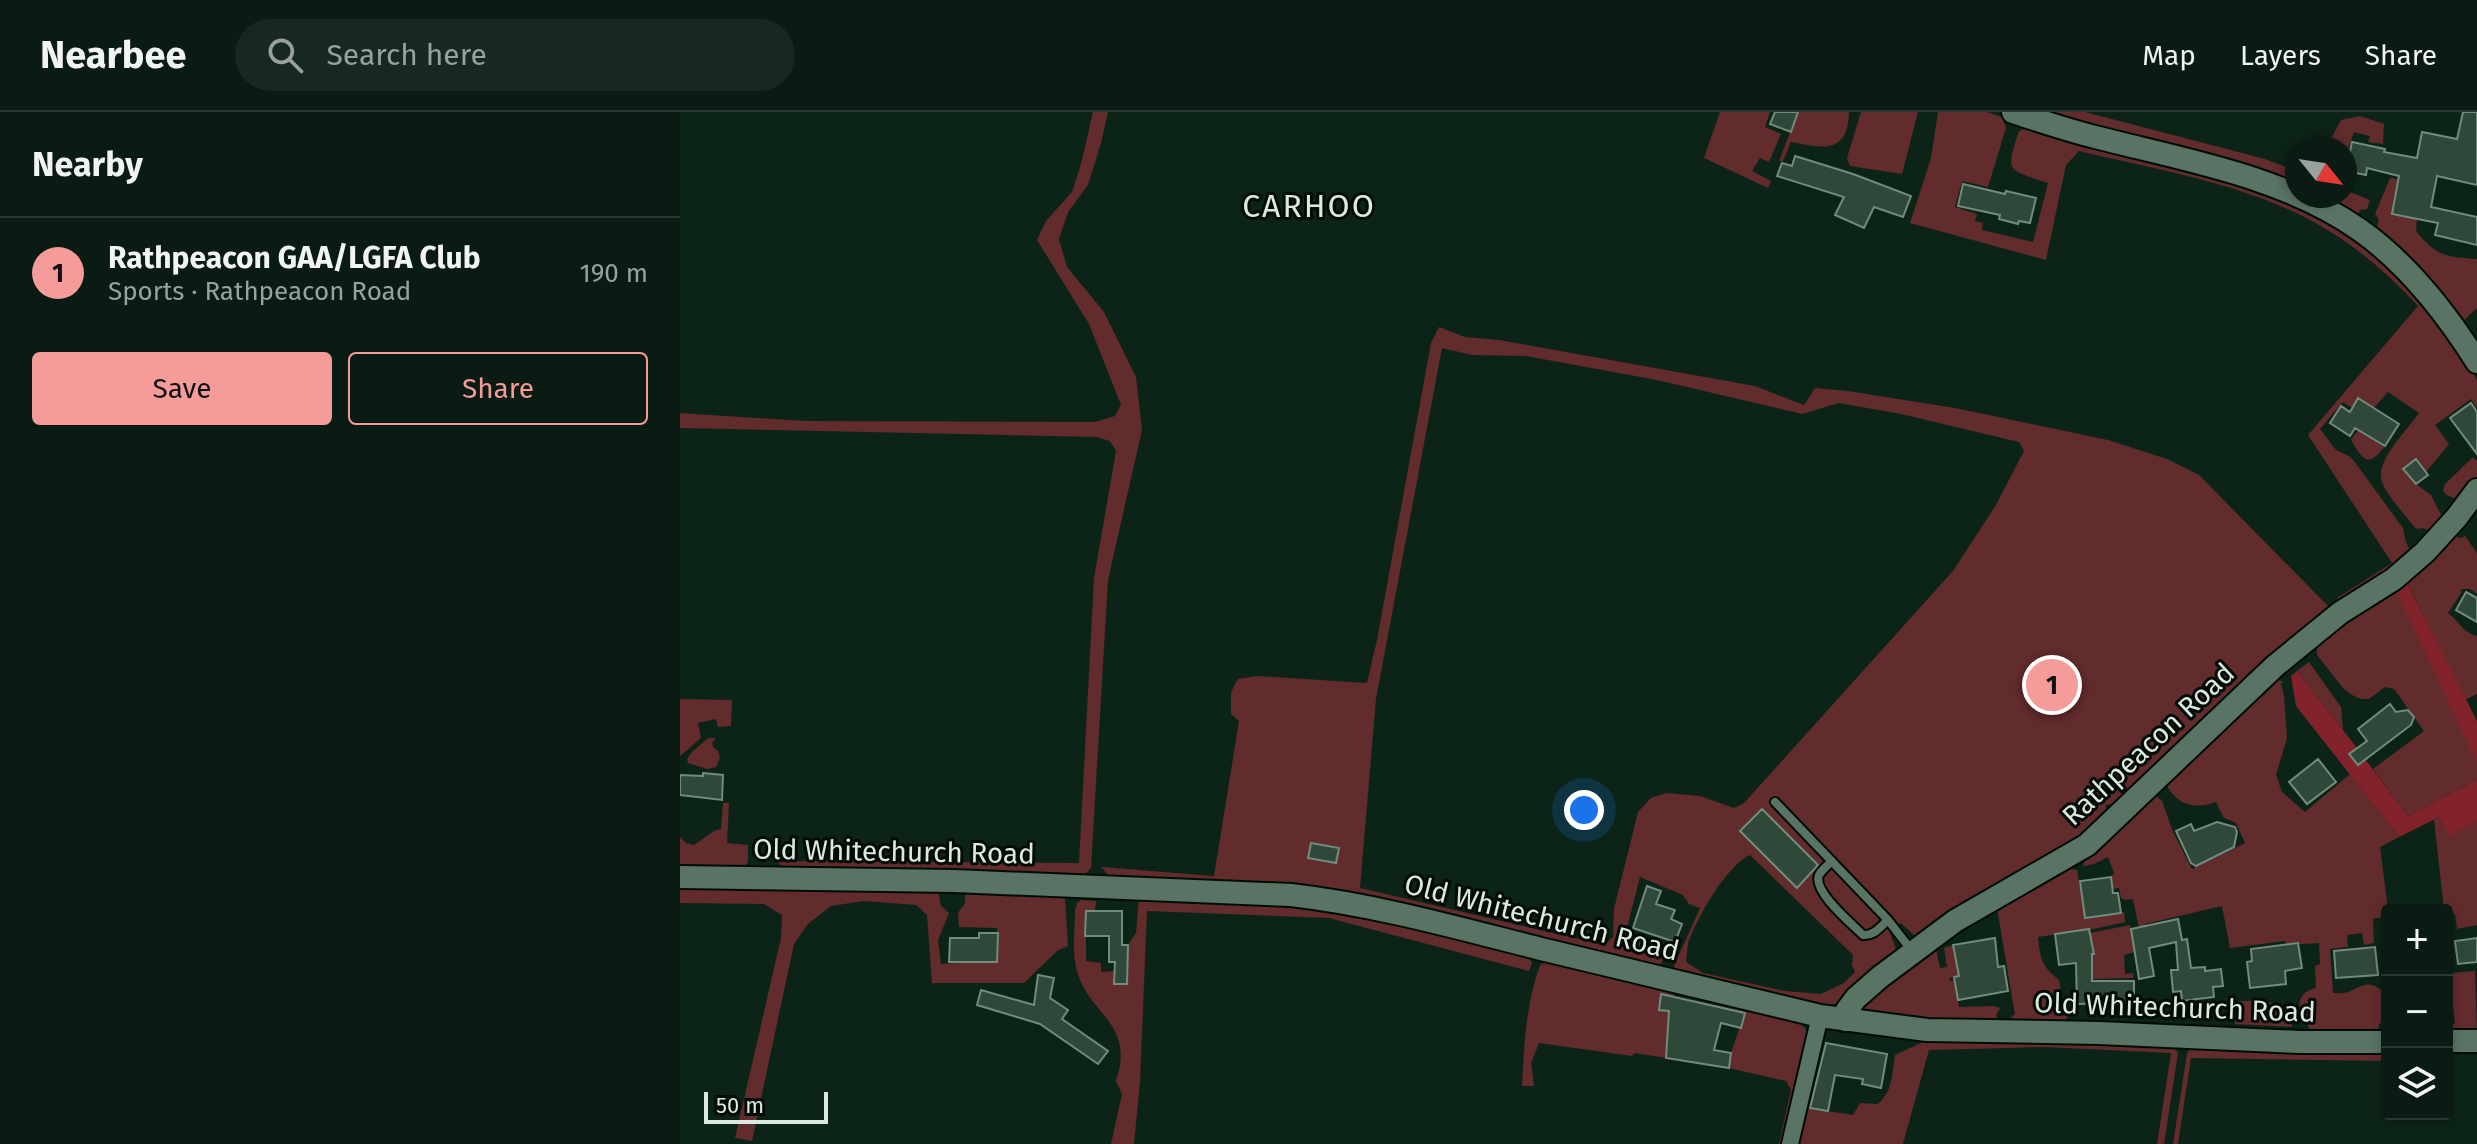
<!DOCTYPE html>
<html lang="en">
<head>
<meta charset="utf-8">
<style>
	body { margin:0; font-family:"Fira Sans",sans-serif; background:#172820; color:#f1f3f6 }
	.controls { position:absolute; right:24px; bottom:24px; display:grid; overflow:hidden; border-radius:8px; box-shadow:0 4px 12px #0003 }
	.controls button { width:72px; height:72px; display:grid; place-items:center; padding:0; border:0; border-bottom:2px solid #293932; background:#091b12; color:#f1f3f6; font:40px sans-serif }
	.compass { position:absolute; left:1605px; top:24px; width:72px; height:72px; border-radius:50%; background:#091b12; box-shadow:0 4px 12px #0003; rotate:120deg }
	.scale { position:absolute; left:24px; bottom:20px; width:124px; box-sizing:border-box; padding-left:8px; border:4px solid #dbe9e0; border-top:0; font-size:22px; line-height:28px; white-space:nowrap; color:#dbe9e0; -webkit-text-stroke:6px #030b06; paint-order:stroke }
	.you { position:absolute; left:904px; top:698px; width:28px; height:28px; margin:-20px; border:6px solid #fff; border-radius:50%; background:#1a73e8; box-shadow:0 0 0 12px #1a73e833 }
	.badge { display:grid; place-items:center; width:52px; height:52px; border-radius:50%; background:#f59b9a; color:#111; font-size:26px; font-weight:700 }
	.pin { position:absolute; translate:-50% -50%; border:4px solid #fff; box-shadow:0 2px 8px #0006 }
	.list { margin:0; padding:0; list-style:none }
	h2 { display:flex; justify-content:space-between; align-items:center; height:104px; margin:0; padding:0 32px; font-size:34px }
	h2 small { font-size:26px; font-weight:400; color:#99a19f }
	.list li { display:grid; grid-template-columns:52px 1fr auto; gap:24px; align-items:center; box-sizing:border-box; height:112px; padding:0 32px; border-top:2px solid #293932 }
	.list b { display:block; font-size:30px; white-space:nowrap }
	.list p { margin:0; font-size:26px; white-space:nowrap; color:#99a19f }
	.list em { font-size:26px; font-style:normal; color:#99a19f }
	.actions { display:flex; gap:16px; padding:24px 32px }
	.actions a { flex:1; padding:18px 0; border:2px solid #f59b9a; border-radius:8px; text-align:center; font-size:28px; color:#f59b9a }
	.actions .main { background:#f59b9a; color:#111 }
	.icon { flex:none; width:44px; height:44px; fill:none; stroke:currentColor; stroke-width:2; stroke-linecap:round; stroke-linejoin:round }
	.map { position:relative; flex:none; width:1797px; height:1032px; overflow:hidden }
	header { display:flex; align-items:center; gap:48px; box-sizing:border-box; height:112px; padding:0 40px; background:#091b12; border-bottom:2px solid #293932 }
	header strong { font-size:38px }
	nav { display:flex; gap:44px; margin-inline-start:auto; font-size:28px }
	.search { width:560px; height:72px; background:#172820; display:flex; align-items:center; gap:20px; box-sizing:border-box; padding:0 28px; border-radius:44px; color:#99a19f; font-size:30px }
	main { display:flex }
	aside { flex:1; background:#091b12 }
	.map>svg:first-child { display:block }
	.green { fill:#622b2c; fill-rule:evenodd }
	.forest { fill:#82222b }
	.building { fill:#2f483a; stroke:#718b7c; stroke-width:2 }
	.lines { fill:none; stroke-linecap:round; stroke-linejoin:round }
	.lane-casing { stroke:#000d04; stroke-width:12 }
	.street-casing { stroke:#000d04; stroke-width:20 }
	.secondary-casing { stroke:#000d04; stroke-width:26 }
	.lane { stroke:#597365; stroke-width:8 }
	.street { stroke:#597365; stroke-width:16 }
	.secondary { stroke:#597365; stroke-width:22 }
	.labels { text-anchor:middle; stroke-width:6; stroke-linejoin:round; paint-order:stroke }
	.street-label { font-size:28px; fill:#dbe9e0; stroke:#030b06 }
	.quarter-label { font-size:32px; letter-spacing:2px; fill:#dbe9e0; stroke:#030b06 }
</style>
</head>
<body>
<header>
<strong>Nearbee</strong>
<div class="search"><svg class="icon" aria-label="search" viewBox="0 0 24 24"><circle cx="10" cy="10" r="6"/><path d="M15 15l6 6"/></svg>Search here</div>
<nav><a>Map</a><a>Layers</a><a>Share</a></nav>
</header>
<main>
<aside>
<h2>Nearby<small></small></h2>
<ul class="list">
<li><span class="badge">1</span><div><b>Rathpeacon GAA/LGFA Club</b><p>Sports · Rathpeacon Road</p></div><em>190 m</em></li>
</ul>
<div class="actions"><a class="main">Save</a><a>Share</a></div>
</aside>
<div class="map">
<svg width="1797" height="1032" viewBox="0 0 1797 1032">
	<rect width="100%" height="100%" fill="#0c2418"/>
	<path class="green" d="M413,0H428L421,31L408,73L388,100L379,127L387,155L424,200L456,265L462,318L428,468L411,756L403,765L106,756L96,750L128,749L399,751L414,466L436,339L430,329L416,325L0,316V301L125,309L415,310L435,304L441,293L409,212L357,128L366,109L392,80L401,52Z
		M1040,0H1090L1085,15L1101,22L1089,50L1080,46L1072,59L1091,69L1088,76L1024,46Z
		M1118,0H1169C1168,43 1142,36 1111,30L1103,49H1099Z
		M1181,0H1238L1222,62L1170,54L1167,46Z
		M1258,0H1307L1322,5L1326,16L1308,75L1282,69L1275,95L1297,102L1295,109L1303,111L1302,118L1353,130L1368,71C1327,57 1325,62 1339,19L1350,14L1548,67L1645,106L1707,148L1767,218L1797,268V296L1791,287L1755,313L1769,332L1746,360L1736,347L1724,357L1736,372L1751,383L1765,410L1753,422L1744,416L1736,417C1727,405 1702,379 1701,365C1699,345 1728,317 1739,301L1708,280L1694,296L1679,287L1672,296L1663,290L1640,317L1656,338L1669,344L1674,349L1723,416L1726,430L1732,442L1660,490L1657,486L1712,451L1628,323L1738,194C1710,164 1680,137 1644,116C1573,73 1479,58 1399,39L1386,53L1366,148L1230,111L1251,46Z
		M1355,0H1405L1585,47L1617,59V76Z
		M1680,4L1704,12L1703,32L1688,30L1690,24L1674,20L1668,37L1646,36L1661,8Z
		M1710,66L1723,68L1737,107L1736,119C1756,144 1765,145 1797,147V196L1782,210L1695,119L1699,108L1695,102Z
		M1665,78L1690,88L1687,97L1680,98L1676,105L1635,84H1665Z
		M759,215L785,225L819,228L1075,274L1124,293L1135,276L1168,279L1275,296L1428,328L1487,347L1519,363L1648,494L1441,692L1425,693L1428,700L1414,721L1238,827L1221,811L1210,821L1217,840L1157,891L1145,896L995,859L994,854L1020,796L1009,792L1003,783L960,765L946,820L984,831V846L979,855L930,843L430,765L421,755L534,764L559,609L551,602V580L558,567L577,564L687,571L697,528L751,231ZM762,236L792,243L846,244L977,268L1122,302L1159,291L1221,302L1339,330L1344,339L1316,393L1273,459L1064,691L1054,696L1020,684L986,681L971,686L958,700L934,797L933,825L924,833L680,776L696,587ZM1070,743L1173,843L1172,853L1175,860L1164,871L1141,882L1105,879L1023,861L1006,850C1007,844 1007,837 1008,831C1017,806 1046,754 1070,743Z
		M1678,318L1705,334C1688,356 1684,349 1671,328Z
		M1793,345L1797,349V370L1782,390L1765,382L1763,378L1765,372Z
		M1772,423L1781,426L1785,424L1797,441V482L1790,477H1781V481L1768,501C1780,510 1782,520 1797,524V582L1785,588L1726,468L1797,651V668L1728,704L1693,657L1744,619L1714,577L1705,575L1689,587H1681L1672,583L1663,576L1637,543V531Z
		M1629,550L1661,595L1663,618L1617,559Z
		M1597,567L1603,570L1601,572L1604,584L1607,626L1596,663L1602,680L1625,700L1670,662L1719,725L1700,735L1708,798L1707,807L1702,805L1693,807L1694,831L1684,833L1682,821L1667,823L1668,835L1650,837L1653,881C1658,881 1663,882 1668,880C1681,875 1687,867 1701,878L1704,906L1699,913L1698,920L1635,923C1621,908 1608,883 1636,876L1635,854L1640,852L1639,831L1607,833L1605,829L1550,836L1542,794L1465,812L1470,836L1444,843L1445,862L1454,861L1453,866L1412,867L1398,819L1358,825C1360,846 1362,855 1379,868L1381,880L1380,903L1388,904L1384,912L1334,911L1331,904L1335,903L1317,796L1291,811L1289,815L1286,810L1387,756L1397,758L1403,791L1410,790L1415,795L1417,804L1444,800L1445,810L1409,818L1410,821L1450,813L1452,823L1460,821L1453,787L1445,788L1441,786L1439,776L1433,777L1431,765L1434,761L1428,745L1414,752L1403,754L1406,746L1475,683L1482,689L1493,720L1512,757L1565,731L1556,711L1544,706L1536,690C1515,698 1495,693 1485,670Z
		M0,587L52,588L51,614L38,615L36,607L18,611L21,626L0,644Z
		M28,626H36L32,631L33,635L38,639L40,646L36,655L27,657L8,651L7,647L12,640Z
		M43,691H49L47,731L68,733V750L63,757L0,755V725L6,731L14,733L34,719L41,717Z
		M1759,705L1770,723L1797,709V813L1777,817L1775,802L1767,803V798H1764L1754,708Z
		M0,773L258,778L261,794L269,801L258,828L261,852L317,849V816L279,815L278,801L285,791V782L288,779L377,780L385,786L388,834L377,839L344,871H252L247,803L236,793L184,789L151,794L128,812L114,832L72,1029L55,1026L101,826L102,803L84,792L0,791Z
		M459,785L662,797L849,845L852,851L849,859L649,806L467,799L460,970L454,1032H431L442,982L436,969C456,909 407,904 396,855C392,837 395,816 395,798L397,791L401,788L416,789L415,799H406V849L421,851V860L434,859L435,872H447L448,833L456,821Z
		M1255,832L1260,856L1267,855L1264,836L1273,833L1303,860L1269,866L1270,869L1275,868L1279,895L1314,894L1320,896L1316,903L1318,909L1281,911L1184,900L1183,889Z
		M871,848L994,878V884L981,882L979,897L992,899L988,911L986,946L955,941L952,944L859,931L851,951L854,974H842C844,933 846,892 860,853Z
		M1795,859L1797,922L1767,921V912H1775L1770,861Z
		M1007,881L1108,906C1119,911 1127,914 1130,927L1104,1032H1099L1111,978L1106,969L1049,956L1051,941L1065,900L1007,885Z
		M1579,888C1597,891 1611,896 1612,915L1555,912L1553,890Z
		M1245,929L1493,933L1498,941L1484,1032H1477L1491,941L1365,935L1249,938L1223,1032H1117L1128,988L1127,996L1173,1003L1180,991L1198,992C1213,979 1212,962 1215,943Z
		M1511,934L1707,938V949L1511,946L1498,1032H1493L1507,942Z"/>
	<path class="forest" d="M1725,467L1797,609V651L1715,476Z
		M1617,559L1677,636L1669,642L1677,653L1685,647L1728,704L1797,668V709L1770,724L1759,705L1719,725L1616,594L1611,564Z"/>
	<path class="building" d="M1095,0H1118L1111,20L1090,12Z
		M1783,0H1797V73L1757,64L1751,95L1797,105V133L1755,123L1758,111L1712,102L1719,64L1687,56L1686,63L1666,59L1672,30L1705,37L1704,40L1737,46L1742,20L1777,27Z
		M1115,44L1173,62L1231,84L1223,105L1194,95L1184,116L1155,103L1164,85L1097,64L1102,51L1112,54Z
		M1283,72L1325,82L1326,79L1356,86L1350,111L1339,109L1338,112L1319,107L1320,103L1278,94Z
		M1678,286L1719,312L1705,334L1675,316L1670,324L1650,311L1661,294L1670,300Z
		M1791,291L1797,300V342L1770,306Z
		M1736,347L1748,363L1736,372L1723,357Z
		M1786,480L1797,486V510L1776,498Z
		M1710,592L1716,600L1728,598L1734,605L1731,613L1678,653L1669,642L1687,629L1678,617Z
		M1638,647L1656,670L1627,692L1609,670Z
		M23,661L43,663L42,688L0,683V663L23,664Z
		M1082,697L1138,753L1117,776L1060,719Z
		M1537,710L1555,715L1557,720L1554,735L1516,754L1511,751L1496,719L1511,712L1514,719Z
		M631,731L659,736L656,751L628,746Z
		M1431,765L1433,781H1438L1441,801L1405,806L1400,769Z
		M967,774L981,779L976,792L995,798L991,807L1002,812L995,830L953,816Z
		M406,799H442V833H448L447,872H434L435,850H429V824H405Z
		M1498,807L1502,828L1507,827L1511,856L1525,855V859L1541,857L1543,874L1533,875L1534,885L1502,889L1501,879L1493,880L1491,858H1498L1496,830L1469,836L1474,864L1459,867L1451,817Z
		M1409,817L1414,842H1412V869H1454V891L1397,892L1396,851L1379,853L1375,822Z
		M299,821H318L317,850H269L270,826H299Z
		M1315,826L1318,855L1324,854L1328,879L1278,888L1274,865L1279,864L1273,833Z
		M1797,826V850L1778,852L1775,829Z
		M1618,831L1622,856L1605,859L1606,872L1570,876L1567,850L1572,849L1571,837Z
		M1695,835L1698,863L1656,866L1654,839Z
		M358,863L374,866L370,886L388,898L382,907L428,939L418,952L360,912L297,893L301,878L354,893Z
		M981,882L1065,901L1061,916L1041,911L1034,938L1051,941L1049,956L986,946L989,899L979,898Z
		M1146,931L1207,942L1201,976L1182,972L1183,967L1155,963L1148,999L1130,996Z"/>
	<g class="lines">
		<g class="lane-casing">
			<path id="lane" d="M1095,690L1208,808L1232,839
				M1152,749C1148,753 1142,758 1139,763C1132,779 1172,812 1183,823C1194,824 1200,815 1208,808"/>
		</g>
		<g class="street-casing">
			<path id="street" d="M1110,1032L1140,904"/>
		</g>
		<g class="secondary-casing">
			<path id="secondary" d="M1333,0C1360,9 1387,18 1415,25C1504,48 1603,64 1680,118C1728,152 1766,201 1797,250
				M0,765L274,769L611,783C697,793 778,816 861,837C954,860 1047,882 1140,904L1247,918L1419,921L1620,930H1707
				M1165,908L1167,898L1176,886L1200,865L1275,809L1407,733L1595,554L1660,501L1714,467L1745,440L1777,405L1797,378
				M1767,929H1797"/>
		</g>
		<use href="#lane" class="lane"/>
		<use href="#street" class="street"/>
		<use href="#secondary" class="secondary"/>
	</g>
	<g class="labels">
		<g class="street-label">
			<text transform="translate(1468 632) rotate(-43)" y="10">Rathpeacon Road</text>
			<text transform="translate(214 739) rotate(1)" y="10">Old Whitechurch Road</text>
			<text transform="translate(862 805) rotate(14)" y="10">Old Whitechurch Road</text>
			<text transform="translate(1495 895) rotate(2)" y="10">Old Whitechurch Road</text>
		</g>
		<g class="quarter-label">
			<text x="629" y="105">CARHOO</text>
		</g>
	</g>
</svg>
<div class="controls">
<button>+</button>
<button>−</button>
<button><svg class="icon" aria-label="layers" viewBox="0 0 24 24"><path d="M12 4l9 5-9 5-9-5zM3 14l9 5 9-5"/></svg></button>
</div>
<svg class="compass" viewBox="-18 -18 36 36"><path d="M0-13l5 13h-10z" fill="#e53935"/><path d="M0 13l5-13h-10z" fill="#99a19f"/></svg>
<div class="scale">50 m</div>
<div class="you"></div>
<div class="pin badge" style="left:1372px;top:573px">1</div>
</div>
</main>
</body>
</html>
